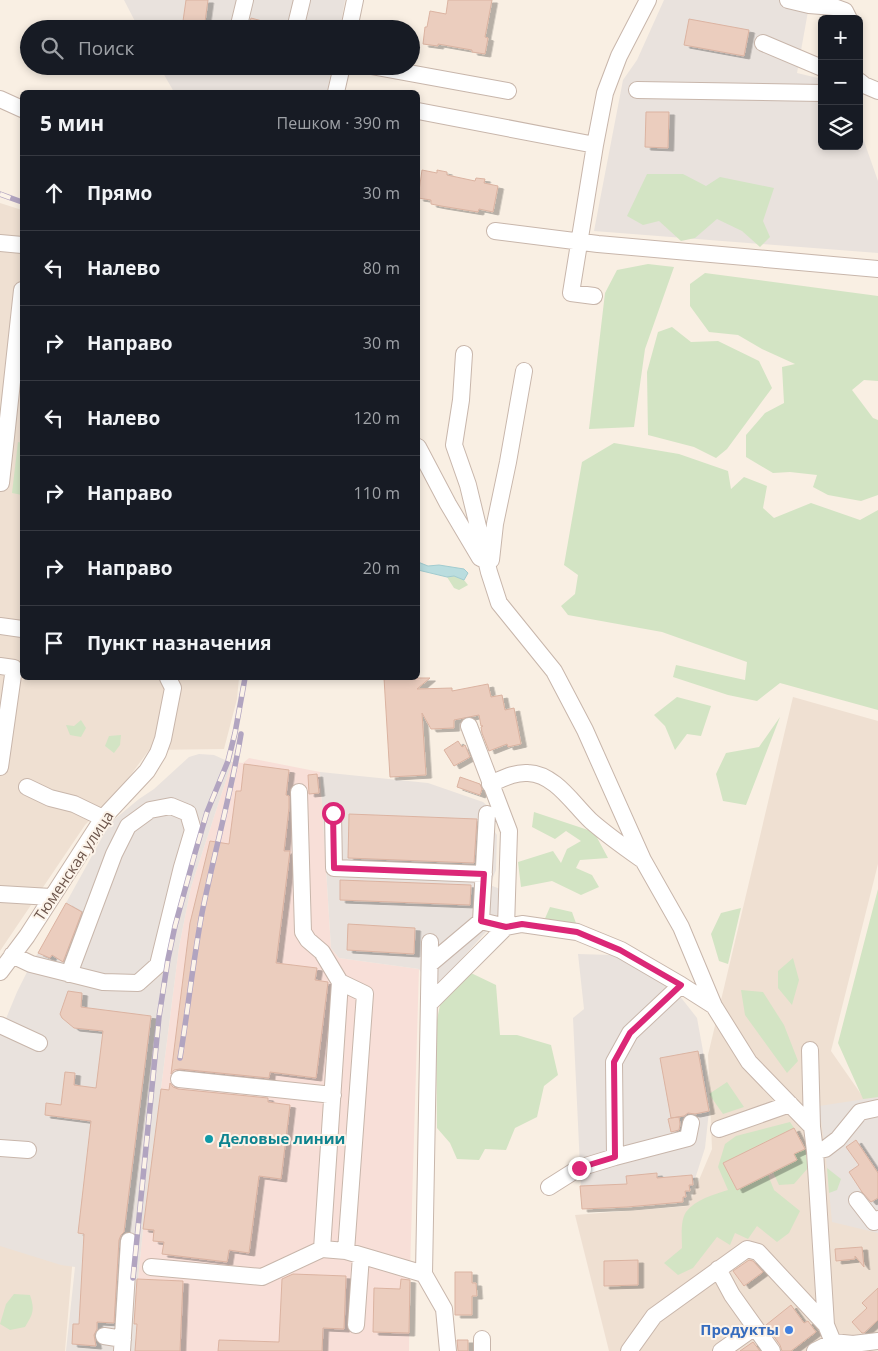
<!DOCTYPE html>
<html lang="ru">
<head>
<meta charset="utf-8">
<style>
	body { margin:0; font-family:"Open Sans",sans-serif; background:#20242c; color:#f1f3f6 }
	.controls { position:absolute; right:15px; top:15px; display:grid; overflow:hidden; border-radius:8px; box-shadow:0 2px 8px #0003 }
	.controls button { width:45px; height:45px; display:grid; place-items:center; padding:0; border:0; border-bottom:1px solid #363941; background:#171b24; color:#f1f3f6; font:25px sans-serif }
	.stop { position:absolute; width:15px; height:15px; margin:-11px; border:4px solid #db2777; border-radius:50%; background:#fff }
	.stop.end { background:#db2777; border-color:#fff; box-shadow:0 1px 5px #0008 }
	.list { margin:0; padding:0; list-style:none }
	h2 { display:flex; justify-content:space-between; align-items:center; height:65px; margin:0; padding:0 20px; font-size:21px }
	h2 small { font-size:16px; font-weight:400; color:#9ea1a6 }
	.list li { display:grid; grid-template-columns:32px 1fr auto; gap:15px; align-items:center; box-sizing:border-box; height:75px; padding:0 20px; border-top:1px solid #363941 }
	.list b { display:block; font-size:19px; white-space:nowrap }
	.list em { font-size:16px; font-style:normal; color:#9ea1a6 }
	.icon { flex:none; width:28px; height:28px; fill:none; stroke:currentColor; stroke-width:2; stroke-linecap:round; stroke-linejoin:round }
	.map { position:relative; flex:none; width:878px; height:1351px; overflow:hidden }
	.search { position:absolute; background:#171b24; box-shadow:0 2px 8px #0003; left:20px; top:20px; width:400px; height:55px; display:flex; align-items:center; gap:12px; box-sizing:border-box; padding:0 18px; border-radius:28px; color:#9ea1a6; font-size:19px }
	.panel { position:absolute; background:#171b24; box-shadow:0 2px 8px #0003; left:20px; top:90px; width:400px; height:590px; border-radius:8px }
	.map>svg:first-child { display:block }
	.residential { fill:#efe0d2 }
	.commercial { fill:#f8dfd8 }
	.industrial { fill:#e9e2dd }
	.green { fill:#d3e4c4 }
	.water { fill:#badddf; stroke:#a2ccd0 }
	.building { fill:#ebcdbe; stroke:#dbb3a1; filter:url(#shadow) }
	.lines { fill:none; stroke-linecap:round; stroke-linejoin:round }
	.minor-casing { stroke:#c8b6ab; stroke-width:18 }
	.minor { stroke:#fff; stroke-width:16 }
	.rail-casing { stroke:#b1a4c0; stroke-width:5.5 }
	.rail { stroke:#fcf3e9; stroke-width:4; stroke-dasharray:11; stroke-linecap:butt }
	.route { stroke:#db2777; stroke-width:6 }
	.culture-dot { fill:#0f9aa8; stroke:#fcf3e9; stroke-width:2 }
	.shop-dot { fill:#3f7fe0; stroke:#fcf3e9; stroke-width:2 }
	.labels { text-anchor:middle; stroke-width:4; stroke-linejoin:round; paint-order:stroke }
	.street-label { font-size:15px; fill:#6d564c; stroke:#fcf3e9 }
	.culture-label { font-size:15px; font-weight:bold; fill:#0d838f; stroke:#fcf3e9; text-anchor:start }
	.shop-label { font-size:15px; font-weight:bold; fill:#366cbe; stroke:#fcf3e9; text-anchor:end }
</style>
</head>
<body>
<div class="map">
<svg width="878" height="1351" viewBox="0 0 878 1351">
	<defs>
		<filter id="shadow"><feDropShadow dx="5.5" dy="3" stdDeviation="0" flood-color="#0004"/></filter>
	</defs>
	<rect width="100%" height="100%" fill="#f9efe3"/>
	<path class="residential" d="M0,203L22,210V678H239L237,699L224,749L149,750L119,791L85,825L0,951Z
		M793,697L878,721V864L831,1051L863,1097L878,1096V1340L836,1351H609L575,1215L688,1206L712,1149L708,1055Z
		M0,1055L75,1232L65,1351H0Z"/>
	<path class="commercial" d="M249,758L320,772L331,948L339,958L419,969L410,1271L409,1351H135L138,1279L143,1229L179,947L191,887L232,762L243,763Z"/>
	<path class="industrial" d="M124,0H345L340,29H139Z
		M664,0H810L797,73L822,79V146H859V127L878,181V253L594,231L623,80L637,60Z
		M159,66H332L327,92H174Z
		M199,754L214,755L225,760L232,762L191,887L179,947L143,1229L138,1279L135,1351H66L75,1267L61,1265L0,1246V1033L17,992L31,964L44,943L110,823L139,799L154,789L189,757Z
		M320,772L428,783L483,802L490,808L492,828L497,835L496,870L490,885L500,889L503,911L493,924L441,982L425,979L419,969L339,958L331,948Z
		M578,954L612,955L672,986L697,1018L703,1051L709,1111L705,1148L693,1185L683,1202L626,1207L582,1209L573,1018L584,1009Z
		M878,1097V1233L832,1222L825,1149L819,1106Z"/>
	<path class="green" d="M647,174H683L706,186L720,177L774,188L763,221L770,237L760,247L742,231L717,219L695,238L681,241L659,221L643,225L627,216Z
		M648,264L674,267L645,349L634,427L589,429L605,293L617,270Z
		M705,273L878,296V381L864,380L852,390L873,418L878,420V495L861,501L828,495L813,487L817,475L790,472L773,473L746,457V435L765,413L784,403L782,367L795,364L762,349L738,335L709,332L690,306V284Z
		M672,327L691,342L718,341L759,361L772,388L727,449L716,458L694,447L648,435L647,372L658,332Z
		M18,442L22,443V495L12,493Z
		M614,443L679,454L728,471L731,489L744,477L767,486L763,508L774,518L811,503L860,520L878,510V710L780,683L757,701L728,695L673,677L676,665L745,680L747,662L662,632L568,615L561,606L575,594L578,575L564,565L582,462Z
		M454,576L464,580L468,585L459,590L454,588L447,577Z
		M677,697L711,706L701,736L687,734L675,750L665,726L654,715Z
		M780,717L746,805L723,801L716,774L726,753L759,747Z
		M81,720L86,728L81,737L70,735L66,725L74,726Z
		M121,735L120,745L114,753L105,746L109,736Z
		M534,812L594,832L608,858L580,860L576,868L592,875L599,887L581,895L552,881L521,887L518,862L553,851L561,863L567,849L581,841L566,831L555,839L532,827Z
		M878,889V1097L863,1099L838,1043Z
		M550,907L572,912L577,926L543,923Z
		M741,908L728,964L719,961L711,934L721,913Z
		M793,958L799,980L792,1005L778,988V971Z
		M471,973L496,985L500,1035H517L551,1045L558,1075L544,1086L537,1117L515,1128L506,1150L485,1149L479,1160L457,1159L450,1143L437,1128L436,1025L440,1005Z
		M741,990L763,992L784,1025L798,1061L787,1073L745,1015Z
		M727,1082L744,1107L723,1114L709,1094Z
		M790,1122L794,1128L723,1163L737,1190L768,1175L774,1190L800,1211L789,1233L777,1242L757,1226L748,1239L735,1233L730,1245L717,1237L693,1268L678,1275L664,1263L682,1248C682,1237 680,1221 686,1212C696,1199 713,1195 728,1190L718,1167L725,1144L736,1136Z
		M805,1149L808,1168L794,1184L779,1185L773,1172L797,1160L794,1154Z
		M827,1168L841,1179L837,1190L829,1193Z
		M14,1294L30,1295C35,1310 33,1314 25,1327L10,1330L0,1324L6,1304Z"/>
	<path class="water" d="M418,562L428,566L439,565L464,569L468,573L464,580L454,576L447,577L418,570Z"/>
	<path class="building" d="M186,0H208L204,29L182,28Z
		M448,0H492L485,37L488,38L485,54L472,52V50L438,44V46L423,44L425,27H427L430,11L446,14Z
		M251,18L281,26V29H248Z
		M689,19L749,30L744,56L684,45Z
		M646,112H669L668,148L645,147Z
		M422,170L437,173V170L447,172V175L475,181L476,178L485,179L484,183L498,186L493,212L479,209L478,212L441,206L431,204V200L418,198Z
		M384,678H430L417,689L452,688V691L488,684L491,697L502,695L505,710L514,708L521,744L508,747L507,744L489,751L482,733L481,727L483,726H481L479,715L454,720V728L431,729L422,713L426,775L390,777Z
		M458,741L462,747L465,745L470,757L454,766L444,750Z
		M244,764L289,770L286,795L289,796V808L284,851H290L276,963L317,968L315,980L328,982L316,1078L270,1072L269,1078L180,1069L174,1070L171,1074L190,923L210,841L229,844L236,791H241Z
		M317,774L319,793L309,794L308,775Z
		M460,777L480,784L482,789L480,795L457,787Z
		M349,814L477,819L474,863L348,858Z
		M340,880L471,885L470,905L340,900Z
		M66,903L82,912L63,962L52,955L50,958L38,953Z
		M348,924L415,928L414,954L347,950Z
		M68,991L82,993L81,1007L151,1016L124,1232L121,1235L119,1240L114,1323L97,1322V1329L94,1335L96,1346L72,1344L73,1324H79L84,1234L78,1233L91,1121L45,1115L46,1103L61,1105L65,1072L75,1073L74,1085L96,1088L103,1031L74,1028L62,1018L60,1014Z
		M698,1051L709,1111L695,1114L688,1113L684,1116L671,1118L679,1117L680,1124L679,1130L671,1132L668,1119L671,1118L660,1058Z
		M170,1083L173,1087L178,1089L268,1098V1102L290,1105L281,1179L259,1176L249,1253L229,1250L227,1262L162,1254L164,1242L153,1241L154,1230L143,1229L161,1089L169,1090Z
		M794,1128L805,1149L794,1154L797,1160L737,1190L723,1163Z
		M856,1140L878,1173V1198L871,1202L862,1192L849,1172L859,1165L846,1147Z
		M657,1173V1178L692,1175L693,1185H689L690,1191H685L686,1197H683V1202L627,1207L582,1209L580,1186L627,1184L626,1176Z
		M862,1247L864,1267L855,1256V1259L836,1261L835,1249Z
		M638,1260V1285L604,1286V1261Z
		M749,1260L753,1261L763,1272L744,1286L733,1271Z
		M455,1272H472V1283H476L477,1296H472V1315H455Z
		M293,1274L346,1276L344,1329L323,1328L322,1351H218L219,1340L279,1342L282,1279Z
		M137,1279L183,1281L180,1351H135L137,1324H134Z
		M401,1279L410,1280L409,1333L373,1332L374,1288L400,1289Z
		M878,1288V1320L864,1333H862L852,1322L867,1308L862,1303Z
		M791,1305L804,1323L808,1321L816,1332L791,1351H782L780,1345L766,1325Z
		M457,1340H468V1351H458Z
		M753,1342L760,1351H740Z"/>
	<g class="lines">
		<g class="minor-casing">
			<path id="minor" d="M788,0L809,5L834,7L845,11L849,19
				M238,29L245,0
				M295,29L302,0
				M349,29L355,0
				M763,43L822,68
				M371,66L508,91
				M859,81L864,85L878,91
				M637,90L822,93
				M336,92L342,66
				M0,99L22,109
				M418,111L595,145
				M495,231L598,244L878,269
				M0,243L22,245
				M594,296L571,293L595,145L605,93L619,56L648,0
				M464,354L461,400L454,445L468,485L489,572L499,603L554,671L585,730L643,860L681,927L714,1006L749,1062L812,1127
				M418,447L448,504L480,558
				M0,483H1L22,290
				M491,560L495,524L508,462L524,371
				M0,626L22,629
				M0,666L14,668L0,767
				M469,726L509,831L506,927L481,921
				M490,784C502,779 514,772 528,773C555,774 573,804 591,821C607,835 624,847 641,859
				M27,787L50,798L74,804L103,818
				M299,792L303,932L308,940L322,952L340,982L322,1249
				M333,813L334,868L484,874
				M0,894L51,897
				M430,942L424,1274L444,1309L448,1351
				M12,955L31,964L103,982L138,983L158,965L182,867L193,830L188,813L171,806L150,810L128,826L114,854L69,974
				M430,964L481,921L487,814
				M0,972L27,936L103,818L147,771L158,753L163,739L173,688L168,678
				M340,982L365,994L346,1251
				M681,985L630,1033L614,1062L615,1157L688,1138L691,1123
				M429,1004L506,927L522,924L577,932L621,950L681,985L714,1006
				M0,1025L39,1043
				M810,1050L812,1127L815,1151L826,1325L833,1342L840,1351
				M179,1079L333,1095
				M719,1129L790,1104
				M0,1148L28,1150
				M815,1151L825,1149L838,1139L860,1112L878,1108
				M549,1187L579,1168L615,1157
				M857,1200L874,1222L878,1219
				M151,1267L262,1277L322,1249L346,1251L424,1274
				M718,1269L732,1295L772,1351
				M356,1325L361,1256
				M104,1336L123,1339
				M122,1351L129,1241
				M482,1351V1339
				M629,1351L654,1316L747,1249L758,1252L826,1325
				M721,1351L755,1327
				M815,1351L833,1342L853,1344L878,1341"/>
		</g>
		<use href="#minor" class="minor"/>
		<g class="rail-casing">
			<path id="rail" d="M0,194L22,202
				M180,1058C188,1010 193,961 202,913C214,853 231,794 241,734
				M133,1278L159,1017L168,959L175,926L195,853L207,812L228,761L235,733L245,678"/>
		</g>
		<use href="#rail" class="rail"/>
	</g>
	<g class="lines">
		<path class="route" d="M333,813L334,868L484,874L481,921L506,927L522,924L577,932L620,950L681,985L630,1033L614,1062L615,1157L579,1168"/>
	</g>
	<circle class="culture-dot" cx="209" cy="1139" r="5"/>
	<circle class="shop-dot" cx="789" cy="1330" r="5"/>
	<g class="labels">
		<g class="street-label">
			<text transform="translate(74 866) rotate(-56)" y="5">Тюменская улица</text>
		</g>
		<g class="culture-label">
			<text x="219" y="1144">Деловые линии</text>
		</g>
		<g class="shop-label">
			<text x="779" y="1335">Продукты</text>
		</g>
	</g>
</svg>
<div class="controls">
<button>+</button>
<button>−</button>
<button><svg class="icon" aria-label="layers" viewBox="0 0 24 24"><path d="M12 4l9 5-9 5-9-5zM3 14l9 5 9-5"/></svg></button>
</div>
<div class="stop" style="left:333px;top:813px"></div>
<div class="stop end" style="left:579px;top:1168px"></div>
<div class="search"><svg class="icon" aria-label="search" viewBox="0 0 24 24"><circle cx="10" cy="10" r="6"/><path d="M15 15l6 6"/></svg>Поиск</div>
<section class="panel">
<h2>5 мин<small>Пешком · 390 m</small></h2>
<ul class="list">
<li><svg class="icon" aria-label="ahead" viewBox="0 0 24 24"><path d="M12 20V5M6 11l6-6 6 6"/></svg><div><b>Прямо</b></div><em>30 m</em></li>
<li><svg class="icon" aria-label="left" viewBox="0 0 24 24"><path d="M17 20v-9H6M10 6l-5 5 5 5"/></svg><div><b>Налево</b></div><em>80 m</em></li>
<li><svg class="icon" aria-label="right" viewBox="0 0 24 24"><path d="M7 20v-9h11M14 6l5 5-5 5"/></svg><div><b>Направо</b></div><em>30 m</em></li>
<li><svg class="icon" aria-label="left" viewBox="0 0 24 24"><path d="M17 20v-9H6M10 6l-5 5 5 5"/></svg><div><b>Налево</b></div><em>120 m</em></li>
<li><svg class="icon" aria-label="right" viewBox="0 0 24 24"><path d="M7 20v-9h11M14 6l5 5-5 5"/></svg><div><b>Направо</b></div><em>110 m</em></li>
<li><svg class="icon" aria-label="right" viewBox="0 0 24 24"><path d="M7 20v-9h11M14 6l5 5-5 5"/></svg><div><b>Направо</b></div><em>20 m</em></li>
<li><svg class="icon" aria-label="arrive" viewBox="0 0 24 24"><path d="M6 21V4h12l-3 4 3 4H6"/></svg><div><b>Пункт назначения</b></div></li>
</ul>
</section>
</div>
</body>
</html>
